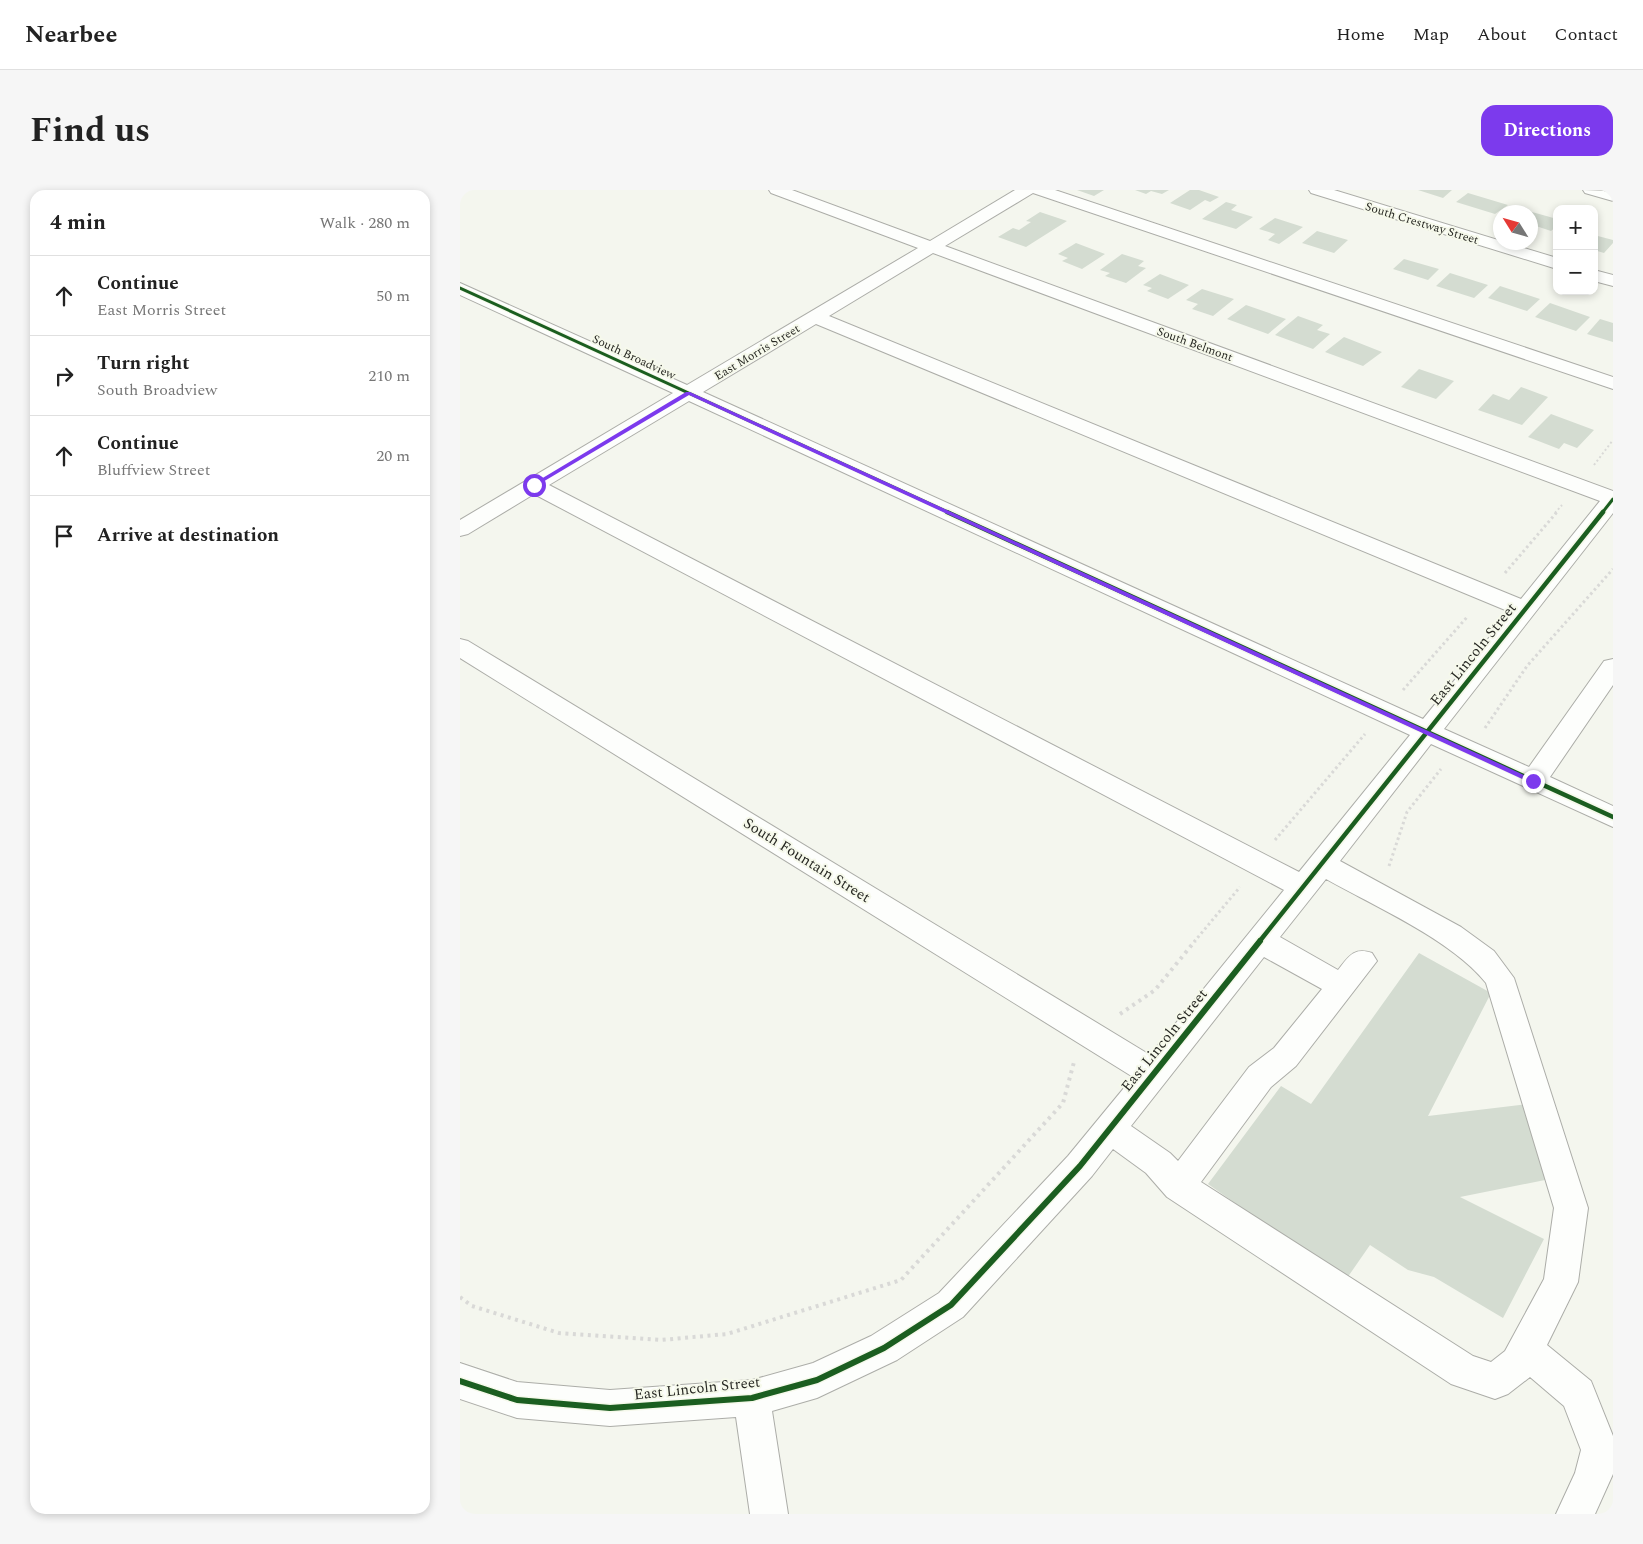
<!DOCTYPE html>
<html lang="en">
<head>
<meta charset="utf-8">
<style>
	body { margin:0; font-family:Spectral,serif; background:#f6f6f6; color:#222 }
	.controls { position:absolute; right:15px; top:15px; display:grid; overflow:hidden; border-radius:10px; box-shadow:0 2px 8px #0003 }
	.controls button { width:45px; height:45px; display:grid; place-items:center; padding:0; border:0; border-bottom:1px solid #e0e0e0; background:#fff; color:#222; font:25px sans-serif }
	.compass { position:absolute; left:1033px; top:15px; width:45px; height:45px; border-radius:50%; background:#fff; box-shadow:0 2px 8px #0003; rotate:307deg }
	.stop { position:absolute; width:15px; height:15px; margin:-11px; border:4px solid #7c3aed; border-radius:50%; background:#fff }
	.stop.end { background:#7c3aed; border-color:#fff; box-shadow:0 1px 5px #0008 }
	.list { margin:0; padding:0; list-style:none }
	h2 { display:flex; justify-content:space-between; align-items:center; height:65px; margin:0; padding:0 20px; font-size:21px }
	h2 small { font-size:16px; font-weight:400; color:#767676 }
	.list li { display:grid; grid-template-columns:32px 1fr auto; gap:15px; align-items:center; box-sizing:border-box; height:80px; padding:0 20px; border-top:1px solid #e0e0e0 }
	.list b { display:block; font-size:19px; white-space:nowrap }
	.list p { margin:0; font-size:16px; white-space:nowrap; color:#767676 }
	.list em { font-size:16px; font-style:normal; color:#767676 }
	.icon { flex:none; width:28px; height:28px; fill:none; stroke:currentColor; stroke-width:2; stroke-linecap:round; stroke-linejoin:round }
	.map { position:relative; flex:none; width:1153px; height:1324px; overflow:hidden; border-radius:15px }
	header { display:flex; align-items:center; gap:30px; box-sizing:border-box; height:70px; padding:0 25px; background:#fff; border-bottom:1px solid #e0e0e0 }
	header strong { font-size:24px }
	nav { display:flex; gap:28px; margin-inline-start:auto; font-size:18px }
	.intro { display:flex; align-items:center; justify-content:space-between; box-sizing:border-box; height:120px; padding:0 30px }
	h1 { margin:0; font-size:35px }
	.button { padding:12px 22px; border-radius:15px; background:#7c3aed; color:#fff; font-size:18px; font-weight:700 }
	main { display:flex; gap:30px; padding:0 30px }
	aside { flex:1; background:#fff; border-radius:15px; box-shadow:0 2px 8px #0003 }
	.map>svg:first-child { display:block }
	.building { fill:#d4dcd1 }
	.lines { fill:none; stroke-linecap:round; stroke-linejoin:round }
	.minor-casing { stroke:#acada8; stroke-width:2 }
	.path-far2 { stroke:#d9d9d7; stroke-width:2; stroke-dasharray:2 2.5; stroke-linecap:butt }
	.path-far1 { stroke:#d9d9d7; stroke-width:3; stroke-dasharray:2.5 3; stroke-linecap:butt }
	.path { stroke:#d9d9d7; stroke-width:4; stroke-dasharray:3 4.5; stroke-linecap:butt }
	.minor { fill:#fdfefc; fill-rule:evenodd }
	.cycleway-far2-casing { stroke:#f6f9eb; stroke-width:5 }
	.cycleway-far1-casing { stroke:#f6f9eb; stroke-width:8 }
	.cycleway-casing { stroke:#f6f9eb; stroke-width:9 }
	.cycleway-far2 { stroke:#1b5e20; stroke-width:3 }
	.cycleway-far1 { stroke:#1b5e20; stroke-width:4.5 }
	.cycleway { stroke:#1b5e20; stroke-width:6 }
	.route { fill:#7c3aed }
	.labels { text-anchor:middle; stroke-width:4; stroke-linejoin:round; paint-order:stroke }
	.far-street-label { font-size:12px; fill:#272823; stroke:#f6f9eb }
	.street-label { font-size:15px; fill:#272823; stroke:#f6f9eb }
</style>
</head>
<body>
<header>
<strong>Nearbee</strong>
<nav><a>Home</a><a>Map</a><a>About</a><a>Contact</a></nav>
</header>
<div class="intro"><h1>Find us</h1><a class="button">Directions</a></div>
<main>
<aside>
<h2>4 min<small>Walk · 280 m</small></h2>
<ul class="list">
<li><svg class="icon" aria-label="ahead" viewBox="0 0 24 24"><path d="M12 20V5M6 11l6-6 6 6"/></svg><div><b>Continue</b><p>East Morris Street</p></div><em>50 m</em></li>
<li><svg class="icon" aria-label="right" viewBox="0 0 24 24"><path d="M7 20v-9h11M14 6l5 5-5 5"/></svg><div><b>Turn right</b><p>South Broadview</p></div><em>210 m</em></li>
<li><svg class="icon" aria-label="ahead" viewBox="0 0 24 24"><path d="M12 20V5M6 11l6-6 6 6"/></svg><div><b>Continue</b><p>Bluffview Street</p></div><em>20 m</em></li>
<li><svg class="icon" aria-label="arrive" viewBox="0 0 24 24"><path d="M6 21V4h12l-3 4 3 4H6"/></svg><div><b>Arrive at destination</b></div></li>
</ul>
</aside>
<div class="map">
<svg width="1153" height="1324" viewBox="0 0 1153 1324">
	<rect width="100%" height="100%" fill="#f4f6ee"/>
	<path class="building" d="M617,0H644L634,6Z
		M675,0H709L702,4L691,1L686,4Z
		M730,0H739L759,7L750,12L745,10L730,20L710,13Z
		M958,0H992L983,8Z
		M1008,3L1048,15L1035,24L996,12Z
		M766,12L777,15L771,20L793,27L776,39L742,29Z
		M1061,19L1097,29V36L1091,41L1070,34V22H1057Z
		M580,22L607,31L566,57L538,47L553,38L559,40L571,32L566,31Z
		M815,28L843,37L819,54L808,50L815,44L799,39Z
		M857,41L888,50L874,63L842,53Z
		M1134,45L1153,50V53L1144,63L1134,60Z
		M616,53L645,64L622,79L602,71L608,68L598,64Z
		M662,64L684,71L678,76L686,78L666,93L645,86L650,83L640,80Z
		M944,69L979,79L968,90L933,79Z
		M990,83L1028,95L1014,108L976,96Z
		M700,84L729,95L708,109L687,101L692,98L683,95Z
		M1040,96L1080,109L1067,121L1028,108Z
		M742,99L774,109L753,126L732,119L738,114L726,110Z
		M1090,113L1130,127L1116,141L1075,127Z
		M786,115L826,129L808,144L767,129Z
		M838,126L863,135L857,140L870,144L853,159L815,145Z
		M1140,129L1153,133V152L1127,144Z
		M884,147L922,162L903,176L865,162Z
		M959,179L994,191L976,209L941,197Z
		M1061,197L1088,207L1062,235L1018,220L1033,204L1049,210Z
		M1091,224L1134,240L1117,258L1104,253L1099,259L1068,247Z
		M959,763L1031,803L968,926L1068,914L1100,987L1000,1007L1084,1049L1043,1128L974,1087L948,1080L910,1055L885,1091L748,994L821,896L851,914Z"/>
	<g class="lines">
		<g class="minor-casing">
			<path id="minor" d="M309,0H332L470,51L555,0H595L1153,187V199L573,3L485,56L1153,301V323L984,539L1069,577L1144,471L1153,469V495L1090,587L1153,616V637L971,554L880,671L1001,737L1034,761L1054,788L1128,1018L1118,1092L1087,1155L1131,1191L1153,1246V1284L1135,1324H1096L1115,1283L1121,1260L1104,1216L1070,1187L1048,1204L1035,1209L991,1194L707,1007L686,983L653,959L632,986L503,1127L437,1170L357,1208L312,1221L328,1324H290L276,1227L150,1236L57,1228L0,1209V1173L57,1192L150,1200L292,1190L353,1173L411,1146L479,1103L608,966L673,887L0,468V449L8,451L690,865L824,700L74,304L8,344L0,346V330L213,203L0,105V93L227,195L458,58L311,3ZM473,63L1140,311L1061,409L369,126ZM356,134L1050,422L963,529L243,202ZM229,211L950,545L839,682L89,295ZM866,689C914,716 992,750 1026,793L1094,1018L1084,1089L1045,1161L1031,1172L1013,1166L741,992L811,897L836,876L917,771L912,763C894,757 889,766 878,780L820,747ZM804,767L862,799L814,858L789,877L718,971L710,963L671,936Z
				M849,0H874L1097,68V79L851,3Z
				M1123,0L1153,1V11L1125,3Z
				M1134,80L1153,85V96L1134,91Z"/>
		</g>
		<path class="path-far2" d="M1134,275L1153,250
			M1095,323L1102,315"/>
		<path class="path-far1" d="M1045,383L1097,322
			M943,500L1008,426
			M1025,538L1067,476L1153,379
			M815,650L905,544
			M929,676L947,622L981,579
			M734,752L780,697"/>
		<path class="path" d="M660,824L695,800L735,751
			M0,1107L12,1116L99,1143L201,1150L267,1144L441,1090L603,913L614,872"/>
		<use href="#minor" class="minor"/>
		<g class="cycleway-far2-casing">
			<path id="cycleway-far2" d="M0,98L490,323
				M1142,323L1153,309"/>
		</g>
		<g class="cycleway-far1-casing">
			<path id="cycleway-far1" d="M487,322L1153,627
				M799,752L1143,322"/>
		</g>
		<g class="cycleway-casing">
			<path id="cycleway" d="M0,1191L57,1210L150,1218L292,1208L357,1190L424,1158L491,1115L620,976L800,751"/>
		</g>
		<use href="#cycleway-far2" class="cycleway-far2"/>
		<use href="#cycleway-far1" class="cycleway-far1"/>
		<use href="#cycleway" class="cycleway"/>
	</g>
	<path class="route" d="M226,202H230L1077,591L1071,593L229,205L76,296L71,295Z"/>
	<g class="labels">
		<g class="far-street-label">
			<text transform="translate(962 33) rotate(17)" y="4">South Crestway Street</text>
			<text transform="translate(735 154) rotate(20)" y="4">South Belmont</text>
			<text transform="translate(297 162) rotate(-31)" y="4">East Morris Street</text>
			<text transform="translate(174 167) rotate(25)" y="4">South Broadview</text>
		</g>
		<g class="street-label">
			<text transform="translate(1013 464) rotate(-51)" y="5">East Lincoln Street</text>
			<text transform="translate(347 670) rotate(32)" y="5">South Fountain Street</text>
			<text transform="translate(704 850) rotate(-51)" y="5">East Lincoln Street</text>
			<text transform="translate(237 1198) rotate(-6)" y="5">East Lincoln Street</text>
		</g>
	</g>
</svg>
<div class="controls">
<button>+</button>
<button>−</button>
</div>
<svg class="compass" viewBox="-18 -18 36 36"><path d="M0-13l5 13h-10z" fill="#e53935"/><path d="M0 13l5-13h-10z" fill="#767676"/></svg>
<div class="stop" style="left:74px;top:295px"></div>
<div class="stop end" style="left:1073px;top:591px"></div>
</div>
</main>
</body>
</html>
